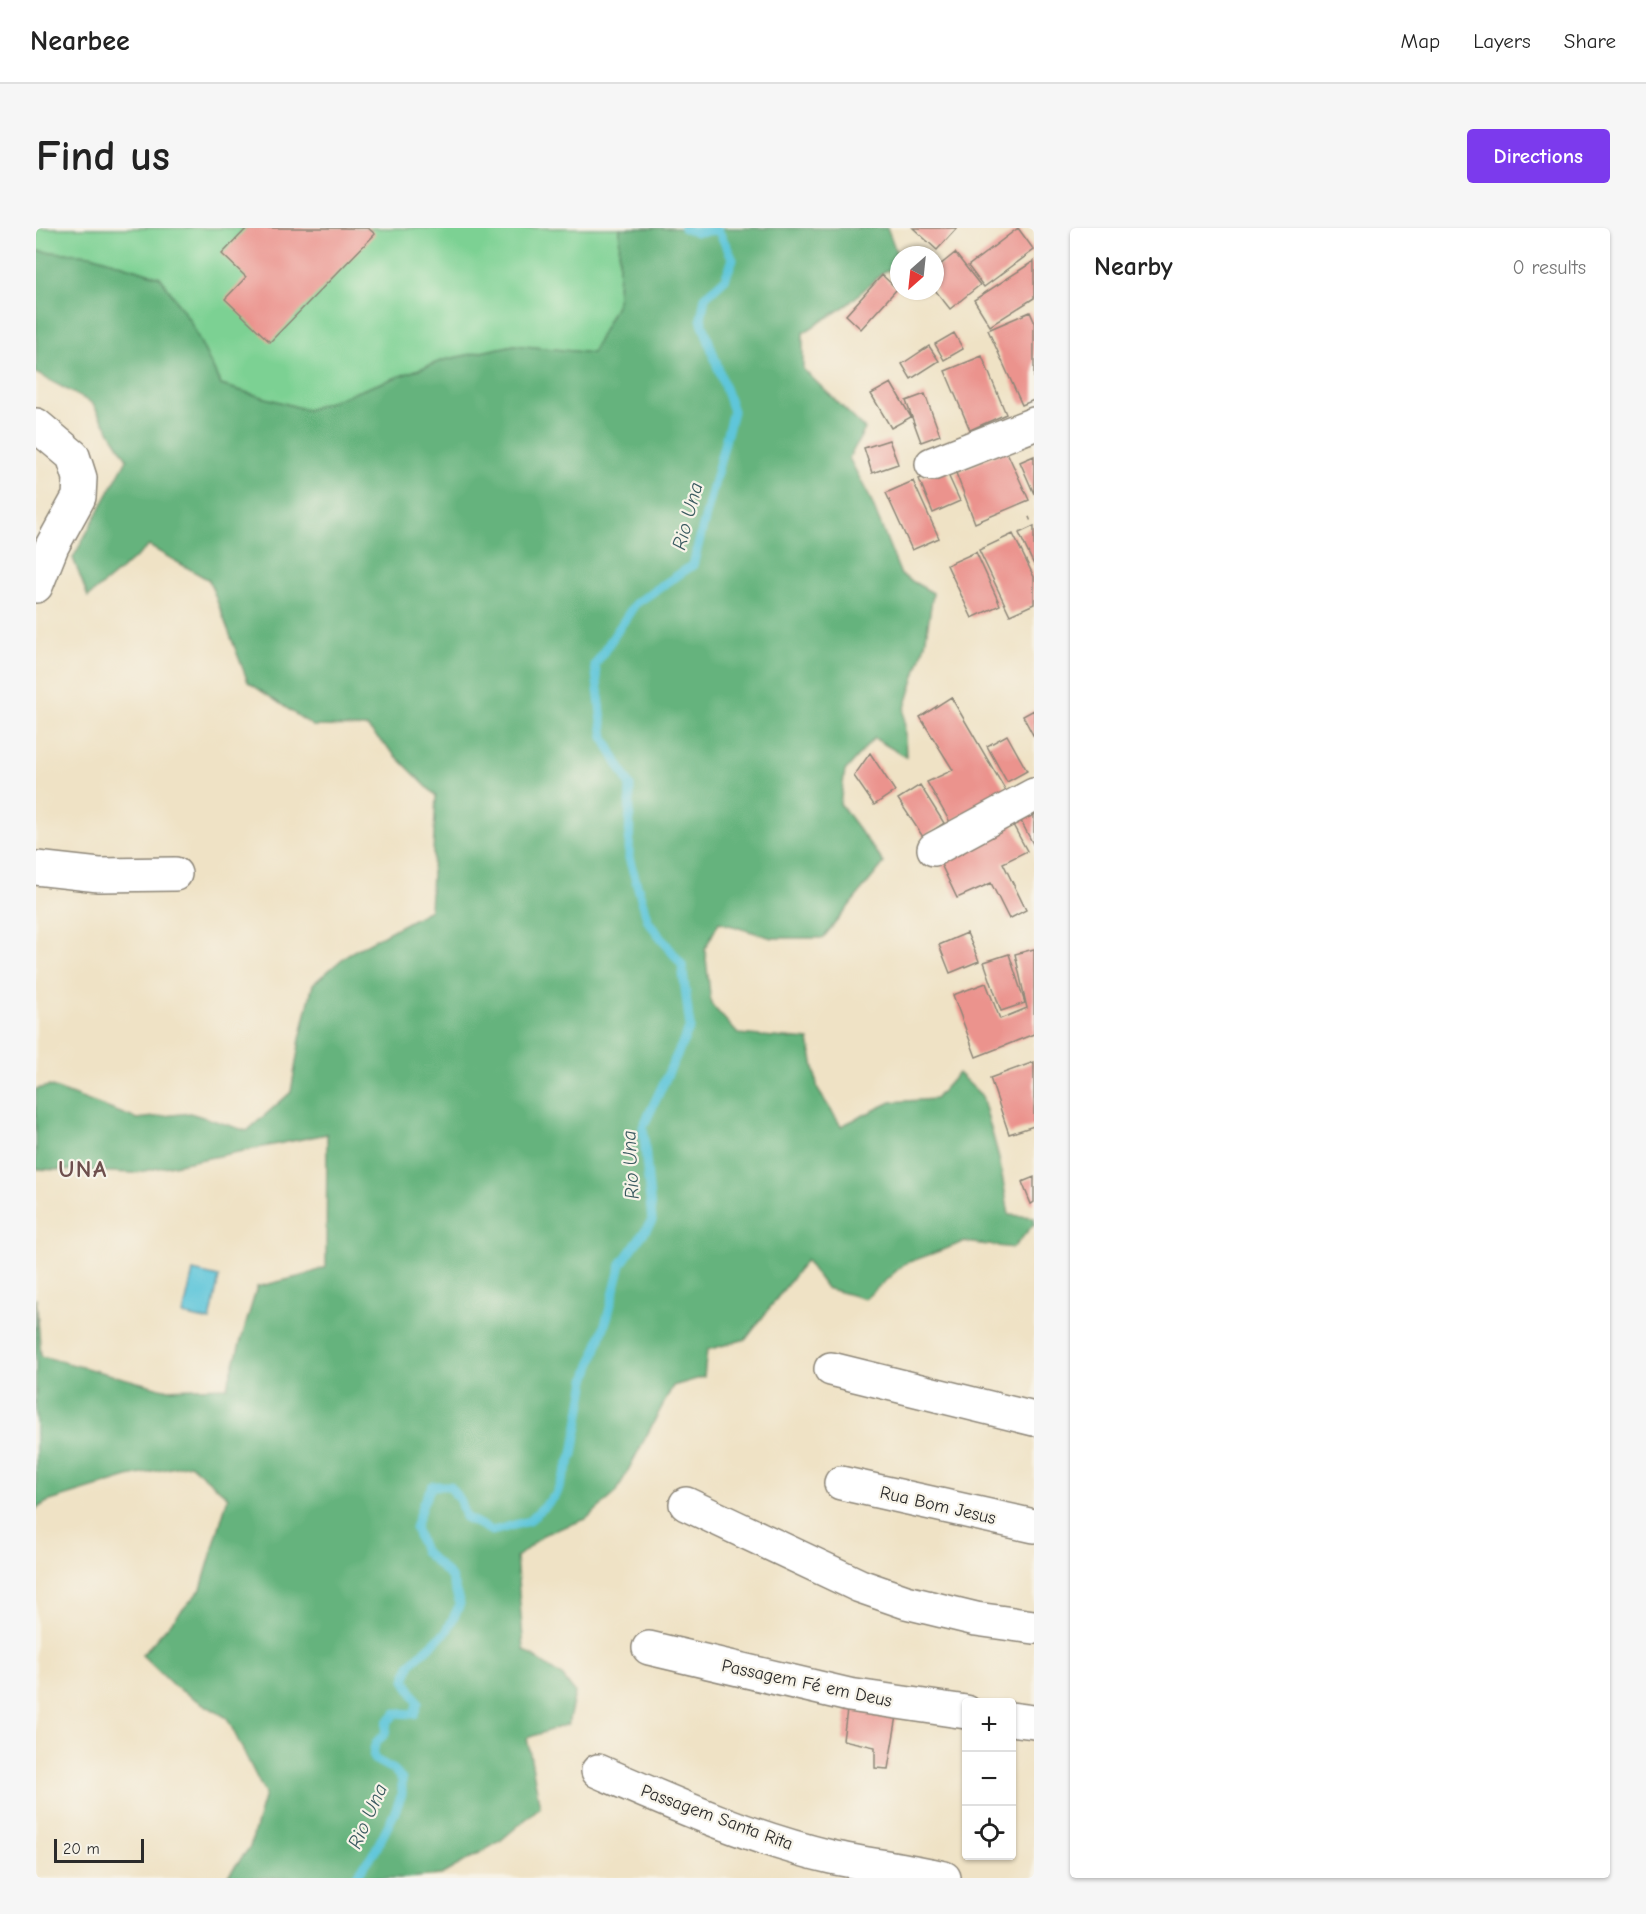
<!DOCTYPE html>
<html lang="en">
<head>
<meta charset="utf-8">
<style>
	body { margin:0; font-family:"Comic Neue",sans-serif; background:#f6f6f6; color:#222 }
	.controls { position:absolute; right:18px; bottom:18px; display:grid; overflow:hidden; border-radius:6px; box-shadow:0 2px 4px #0004 }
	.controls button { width:54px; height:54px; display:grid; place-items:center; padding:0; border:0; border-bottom:2px solid #e0e0e0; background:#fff; color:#222; font:30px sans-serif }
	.compass { position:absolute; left:854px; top:18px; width:54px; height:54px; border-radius:50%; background:#fff; box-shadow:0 2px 4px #0004; rotate:207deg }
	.scale { position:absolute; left:18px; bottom:15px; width:90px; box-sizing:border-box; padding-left:6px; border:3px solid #2b2b2b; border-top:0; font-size:16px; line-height:21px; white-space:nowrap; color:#2b2b2b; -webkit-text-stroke:4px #f7f3e8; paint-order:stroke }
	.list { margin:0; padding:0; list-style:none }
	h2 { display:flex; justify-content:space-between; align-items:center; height:78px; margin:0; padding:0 24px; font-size:26px }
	h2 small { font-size:20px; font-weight:400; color:#767676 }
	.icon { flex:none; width:33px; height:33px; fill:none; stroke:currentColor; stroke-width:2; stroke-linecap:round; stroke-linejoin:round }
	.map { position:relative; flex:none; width:998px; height:1650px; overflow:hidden; border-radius:6px }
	header { display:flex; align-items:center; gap:36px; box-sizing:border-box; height:84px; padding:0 30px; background:#fff; border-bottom:2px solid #e0e0e0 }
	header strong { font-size:28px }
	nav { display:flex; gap:33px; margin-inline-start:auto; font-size:21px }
	.intro { display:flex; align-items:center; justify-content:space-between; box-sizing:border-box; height:144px; padding:0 36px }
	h1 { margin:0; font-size:42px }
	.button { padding:15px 27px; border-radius:6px; background:#7c3aed; color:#fff; font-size:21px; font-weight:700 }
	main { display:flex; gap:36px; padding:0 36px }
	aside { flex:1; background:#fff; border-radius:6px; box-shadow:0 2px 4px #0004 }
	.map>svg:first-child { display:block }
	.green { fill:#7cd193; stroke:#547e5f; stroke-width:1.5 }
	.forest { fill:#65b37d; stroke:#486f54; stroke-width:1.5 }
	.water { fill:#5ec6da; stroke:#447882; stroke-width:1.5 }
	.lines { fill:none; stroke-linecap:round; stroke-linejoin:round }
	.stream { stroke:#5ec6da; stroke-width:9 }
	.building { fill:#eb938d }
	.minor-casing { stroke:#8d8678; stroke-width:36 }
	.path { stroke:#8d8678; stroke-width:4; stroke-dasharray:1.5 4.5; stroke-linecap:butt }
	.minor { stroke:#fff; stroke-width:33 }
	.labels { text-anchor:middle; stroke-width:4.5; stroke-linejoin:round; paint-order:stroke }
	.street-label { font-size:18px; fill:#2b2b2b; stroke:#f7f3e8 }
	.water-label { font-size:20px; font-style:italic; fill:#3a5a60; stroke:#f7f3e8 }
	.district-label { font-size:24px; font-weight:bold; letter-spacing:1.5px; fill:#6e4f4d; stroke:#f7f3e8 }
</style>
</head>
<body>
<header>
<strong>Nearbee</strong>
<nav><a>Map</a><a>Layers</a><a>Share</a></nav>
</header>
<div class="intro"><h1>Find us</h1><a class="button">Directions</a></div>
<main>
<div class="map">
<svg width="998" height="1650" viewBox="0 0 998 1650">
	<rect width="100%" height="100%" fill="#f7f3e8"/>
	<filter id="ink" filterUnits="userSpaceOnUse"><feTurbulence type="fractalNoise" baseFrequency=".0167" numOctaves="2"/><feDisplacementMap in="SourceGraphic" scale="12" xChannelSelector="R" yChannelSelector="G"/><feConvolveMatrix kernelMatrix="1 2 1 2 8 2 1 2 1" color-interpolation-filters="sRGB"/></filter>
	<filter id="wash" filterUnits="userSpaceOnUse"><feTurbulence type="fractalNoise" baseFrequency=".008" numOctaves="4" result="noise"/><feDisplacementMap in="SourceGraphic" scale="24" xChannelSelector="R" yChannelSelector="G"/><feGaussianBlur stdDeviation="1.35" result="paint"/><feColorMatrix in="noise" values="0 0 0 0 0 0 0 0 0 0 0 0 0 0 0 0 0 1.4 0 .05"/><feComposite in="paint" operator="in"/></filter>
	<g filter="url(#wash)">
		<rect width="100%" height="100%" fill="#efe2c5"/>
		<path class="green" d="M0,0H584L582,73L556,125L478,117L408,132L271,182L185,157L154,93L124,49L55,27L0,23Z"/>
		<path class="forest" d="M584,0H851L852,2L863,31V40L849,43L811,77L767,105V141L829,201L813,230L834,270L865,347L897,365L889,416L868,483L870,529L838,510L809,543L804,576L848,635L787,710H736L683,694L669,721L675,776L702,806L773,812L782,862L805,898L855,874L899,871L922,845L946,868L963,930L973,987L998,989V996L977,1020L928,1014L868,1036L829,1071L790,1060L770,1032L710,1111L671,1122L668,1149L637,1158L580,1265L550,1291L509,1306L480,1330L488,1422L527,1449L539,1465L532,1496L491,1510L504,1579L463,1614L405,1647L369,1650H190L214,1619L229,1566L191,1490L139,1459L106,1427L165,1361L192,1269L154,1236L92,1249L11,1274L0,1281V1070L5,1128L128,1161L191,1159L221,1059L270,1047L290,1039L291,906L98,945L0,941V861L13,858L101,891L154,885L211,903L255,864L264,811L277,756L312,726L394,682L400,568L331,499L277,498L212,454L173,352L113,318L52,369L37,330L91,231L56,175L0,145V23L55,27L124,49L154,93L185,157L271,182L408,132L478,117L556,125L582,73Z"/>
		<path class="water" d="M157,1043L183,1049L174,1093L147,1087Z"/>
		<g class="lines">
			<path class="stream" d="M319,1650L339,1623L358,1586L366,1566V1551L358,1542L338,1531C336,1519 340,1513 349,1506L351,1494L360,1485L378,1486L382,1474L369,1452L375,1435L411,1403L424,1376L415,1349L388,1323L379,1300L387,1275L396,1258H414L424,1273L429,1289L456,1303L493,1293L520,1267L537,1226L550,1152L572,1087L585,1036L616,993L607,899L654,799L646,737L612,693L593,630L594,558L568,510L559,437L599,376L657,337L697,183L665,91L669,69L689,51L697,31L682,2L660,4L648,0"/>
		</g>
		<g id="blocks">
			<path class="building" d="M211,0H332L339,6L234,114L189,71L210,49L186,26Z
				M877,0H921L901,22Z
				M982,0L998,22L948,59L932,38Z
				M919,25L944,57L914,81L899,62V41Z
				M998,33V70L954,98L938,72Z
				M846,47L861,61L825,101L810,87Z
				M994,84L998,93V172L986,177L952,102Z
				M918,105L927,121L908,132L899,116Z
				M893,118L903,133L875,151L866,136Z
				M946,128L970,186L934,202L909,143Z
				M855,155L875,189L855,200L835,166Z
				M889,166L904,207L885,214L870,173Z
				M853,212L862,236L836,245L828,220Z
				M970,222L993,272L939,295L920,245Z
				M998,228V266L984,234Z
				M909,240L924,273L897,285L883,251Z
				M877,253L903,310L876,322L850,265Z
				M998,298V337L983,305Z
				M977,306L998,349V376L974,387L943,322Z
				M940,324L964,377L936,390L911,337Z
				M915,469L970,563L914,594L891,554L917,542L884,489Z
				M998,482V509L987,488Z
				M971,507L991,543L971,554L951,518Z
				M834,525L859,563L838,577L818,548Z
				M884,557L908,595L887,609L862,571Z
				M998,583V618L984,591Z
				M976,595L991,623L967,635L990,682L973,691L955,655L921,670L902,630Z
				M931,705L943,733L914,745L903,717Z
				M998,721V806L940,829L917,767L950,755L964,791L991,780L979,726Z
				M973,726L989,775L965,783L948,734Z
				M998,834V898L973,906L954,850Z
				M998,949V974L995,976L986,954Z
				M813,1467L862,1482L852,1541L839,1540V1519L807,1512Z"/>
		</g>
	</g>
	<g filter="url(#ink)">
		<use href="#blocks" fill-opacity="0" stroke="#8d8678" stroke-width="1.5"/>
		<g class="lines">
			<g class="minor-casing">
				<path id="minor" d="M0,197L37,228L44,250L43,269L16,318L0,358
					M896,236L998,196
					M898,621L998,567
					M0,640L63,647L139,646
					M795,1141L998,1191
					M805,1255L998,1298
					M650,1276L824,1358L870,1374L940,1391L998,1399
					M613,1420L813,1467L930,1484
					M975,1491L998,1494
					M562,1543C638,1576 714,1610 795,1629C832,1637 870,1641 908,1650"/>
			</g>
			<path class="path" d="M993,291L998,289"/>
			<use href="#minor" class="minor"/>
		</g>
	</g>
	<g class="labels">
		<g class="street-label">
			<text transform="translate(902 1277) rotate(13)" y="6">Rua Bom Jesus</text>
			<text transform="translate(771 1455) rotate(12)" y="6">Passagem Fé em Deus</text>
			<text transform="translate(681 1589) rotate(20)" y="6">Passagem Santa Rita</text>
		</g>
		<g class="water-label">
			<text transform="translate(651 288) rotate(-75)" y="7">Rio Una</text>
			<text transform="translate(594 937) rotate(-93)" y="7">Rio Una</text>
			<text transform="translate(331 1588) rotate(-66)" y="7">Rio Una</text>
		</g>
		<g class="district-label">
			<text x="47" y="949">UNA</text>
		</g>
	</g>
</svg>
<div class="controls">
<button>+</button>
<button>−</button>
<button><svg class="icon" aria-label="locate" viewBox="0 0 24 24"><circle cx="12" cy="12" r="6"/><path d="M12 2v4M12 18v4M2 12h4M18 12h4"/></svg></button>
</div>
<svg class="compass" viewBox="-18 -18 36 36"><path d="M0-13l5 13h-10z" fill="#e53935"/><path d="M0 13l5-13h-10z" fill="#767676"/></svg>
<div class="scale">20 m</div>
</div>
<aside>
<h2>Nearby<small>0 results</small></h2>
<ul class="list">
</ul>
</aside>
</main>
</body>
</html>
